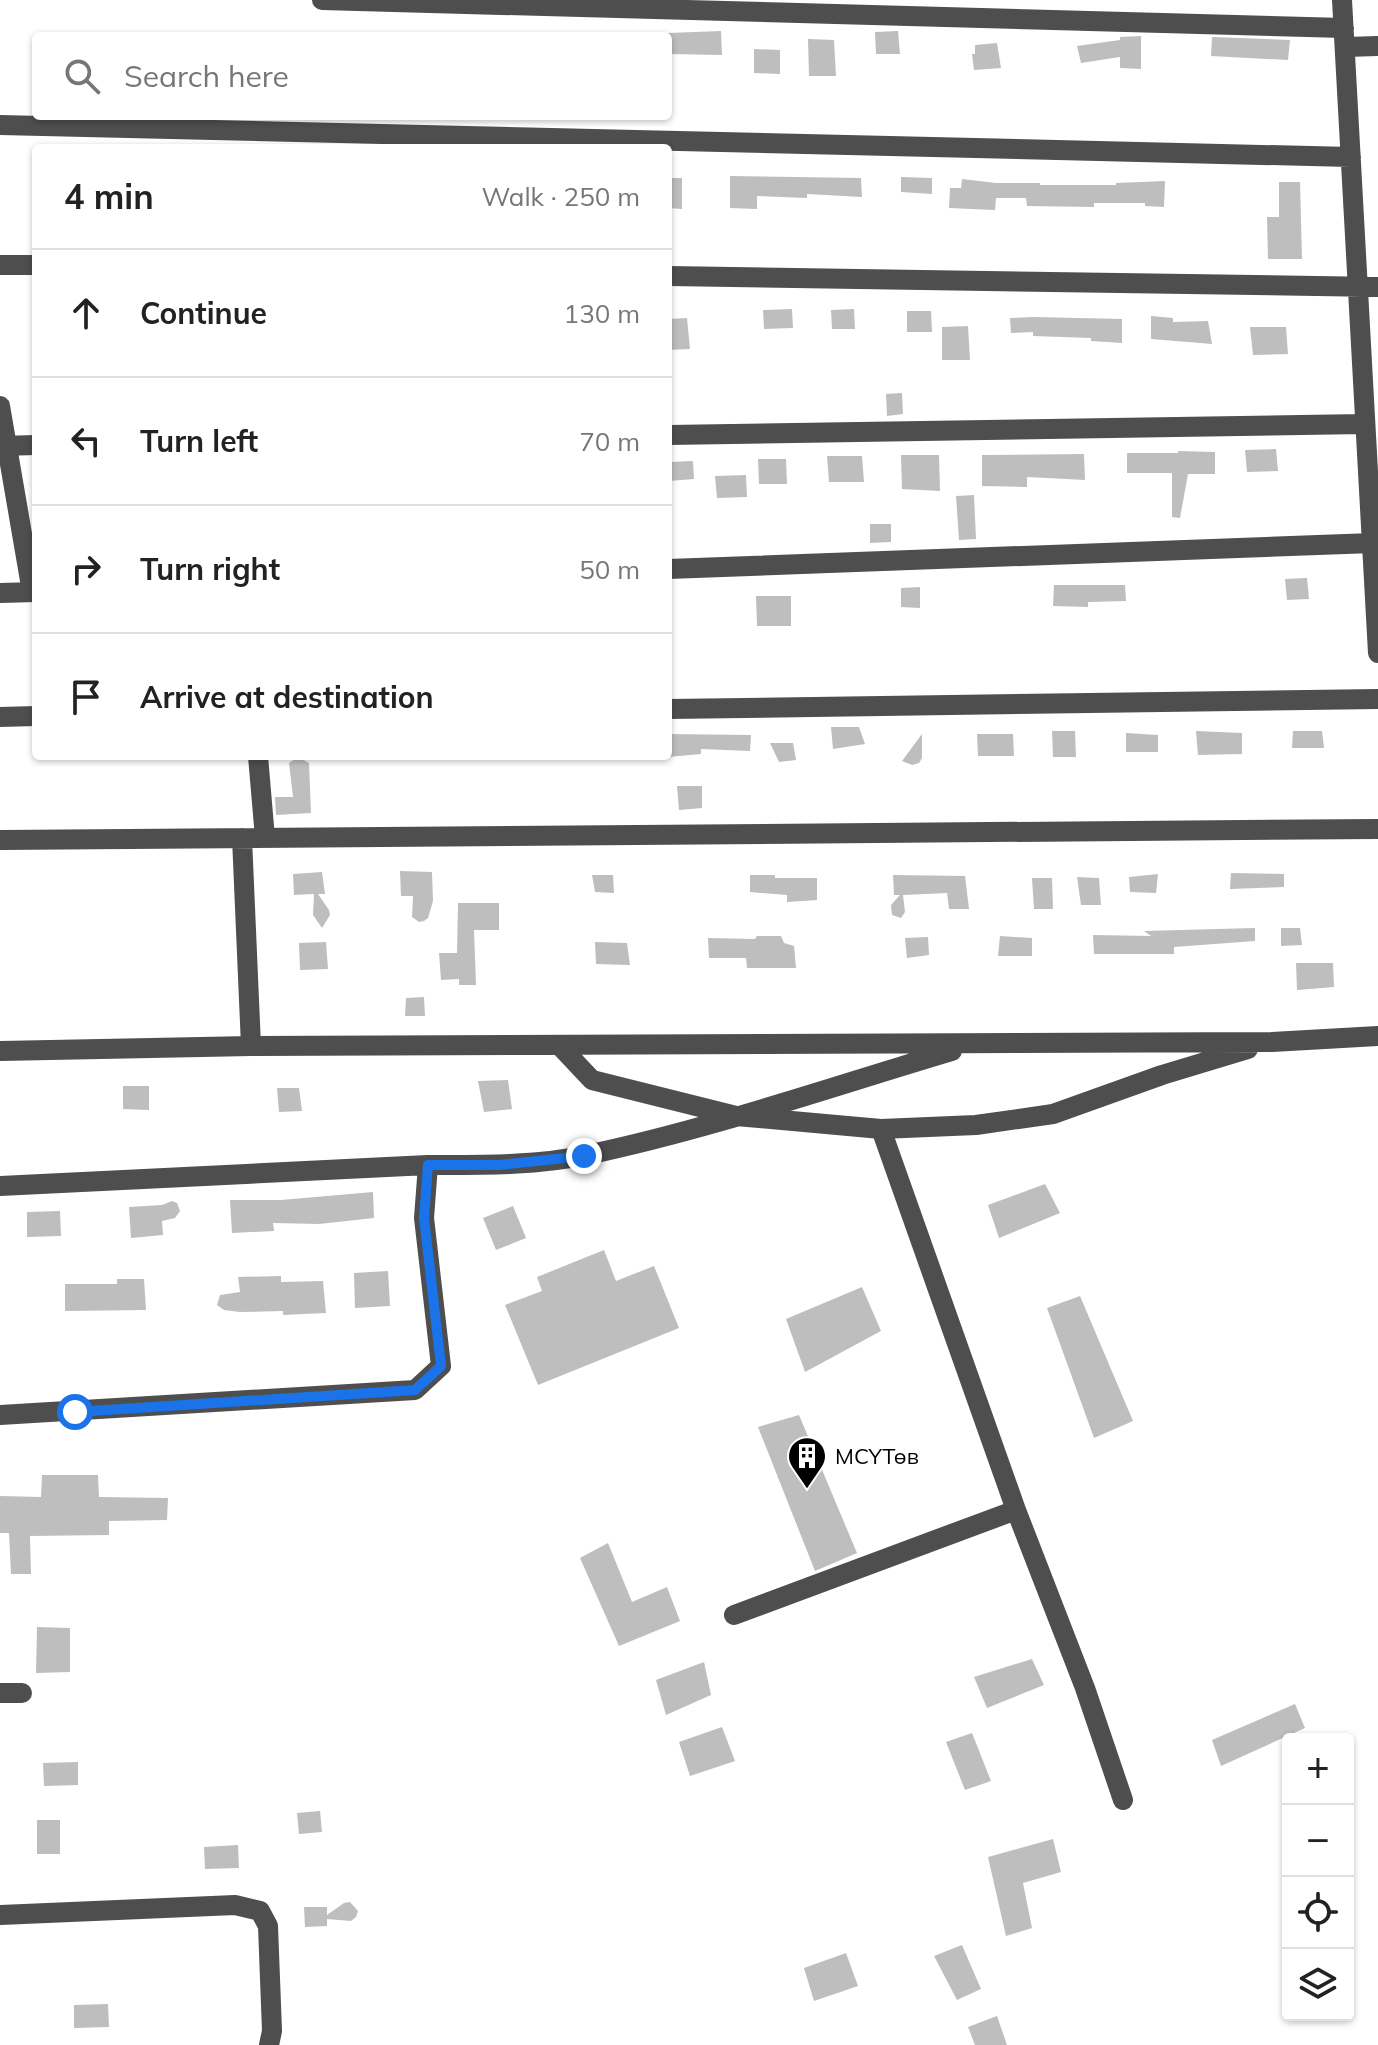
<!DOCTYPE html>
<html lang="en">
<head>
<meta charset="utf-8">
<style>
	body { margin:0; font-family:Mulish,sans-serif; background:#f6f6f6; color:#222 }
	.controls { position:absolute; right:24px; bottom:24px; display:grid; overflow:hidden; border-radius:8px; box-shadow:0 2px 6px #0004 }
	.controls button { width:72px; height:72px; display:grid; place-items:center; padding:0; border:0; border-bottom:2px solid #e0e0e0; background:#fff; color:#222; font:40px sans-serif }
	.stop { position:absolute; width:24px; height:24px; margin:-18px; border:6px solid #1a73e8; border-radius:50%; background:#fff }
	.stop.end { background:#1a73e8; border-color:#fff; box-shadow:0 2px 8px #0008 }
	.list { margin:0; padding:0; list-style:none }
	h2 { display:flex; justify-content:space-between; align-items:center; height:104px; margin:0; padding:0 32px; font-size:34px }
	h2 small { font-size:26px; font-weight:400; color:#767676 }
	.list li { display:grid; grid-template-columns:52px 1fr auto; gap:24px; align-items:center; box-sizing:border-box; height:128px; padding:0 32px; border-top:2px solid #e0e0e0 }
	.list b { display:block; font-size:30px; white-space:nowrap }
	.list em { font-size:26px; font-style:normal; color:#767676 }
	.icon { flex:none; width:44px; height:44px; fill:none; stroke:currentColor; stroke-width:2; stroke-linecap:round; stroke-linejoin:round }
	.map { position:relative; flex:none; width:1378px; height:2045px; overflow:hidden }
	.search { position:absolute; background:#fff; box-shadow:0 2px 6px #0004; left:32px; top:32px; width:640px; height:88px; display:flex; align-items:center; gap:20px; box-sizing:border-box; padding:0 28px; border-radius:8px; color:#767676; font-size:30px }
	.panel { position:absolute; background:#fff; box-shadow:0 2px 6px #0004; left:32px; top:144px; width:640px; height:616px; border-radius:8px }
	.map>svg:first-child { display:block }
	.building { fill:#bebebe }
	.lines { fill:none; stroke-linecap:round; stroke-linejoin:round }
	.minor { stroke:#4e4e4e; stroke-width:20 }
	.route { stroke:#1a73e8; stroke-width:10 }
	.labels { text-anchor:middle; stroke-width:7; stroke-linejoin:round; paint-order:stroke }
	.poi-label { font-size:22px; fill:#000; stroke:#fff; text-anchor:start }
</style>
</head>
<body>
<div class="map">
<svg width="1378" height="2045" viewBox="0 0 1378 2045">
	<rect width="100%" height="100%" fill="#fff"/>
	<path class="building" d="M721,31L722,55L668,54V33Z
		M898,31L900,54H876L875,32Z
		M1141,36V69L1120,68V57L1081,63L1077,46L1120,40V37Z
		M1212,37L1290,40L1288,60L1211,56Z
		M808,39L834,40L836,76H809Z
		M997,43L1001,68L974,70L972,54H975V45Z
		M754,49L780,50V74L754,73Z
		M730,176L861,178L862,197L807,194V198L757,196V209L730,208Z
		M901,177L932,178V194L901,192Z
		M668,178H682V209L668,208Z
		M962,179L996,183H1040V185H1116V183L1165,181L1164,207L1145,206V203H1094V207L1027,206L1026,198H996L995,210L949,208L950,188H961Z
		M1279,182H1300L1302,259H1268L1267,217H1279Z
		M792,309L793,328L764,329L763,310Z
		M854,309L855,329H832L831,310Z
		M907,311H931L932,332H907Z
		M1151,316L1173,318V322L1208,321L1212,344L1151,339Z
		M1034,317L1122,319V343L1091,341V338L1033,336V332L1011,333L1010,318Z
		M687,318L690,349L668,350V319Z
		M968,326L970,360H942V327Z
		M1250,327H1286L1288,354L1253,355Z
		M902,393L903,414L887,416L886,394Z
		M1276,449L1278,471L1247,472L1245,450Z
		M1178,451L1215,452V474H1188L1180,518L1172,517V473H1127V453H1178Z
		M1084,454L1085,480L1027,477V487L982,486V455Z
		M901,455H939L940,491L902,489Z
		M827,456H862L864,482H829Z
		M758,459H786L787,484H759Z
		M693,461L694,479L669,481V462Z
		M746,475L747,497L717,498L715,476Z
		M974,495L976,539L959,540L956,496Z
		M870,524H891V542L870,543Z
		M1307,578L1309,599L1287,600L1285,579Z
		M1054,585H1125L1126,601L1088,602V607L1053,606Z
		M920,587V608L901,607V588Z
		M756,596H791V626H757Z
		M831,727H859L865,744L833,749Z
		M1052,731H1075L1076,757H1053Z
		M1196,731L1242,733V754L1198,755Z
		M1293,731H1322L1324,748H1292Z
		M1126,733L1158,735V752H1126Z
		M668,734L751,735L750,751L701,749V754L668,757Z
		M922,734V758L919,763L912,765L902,761Z
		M977,734H1013L1014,756H978Z
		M770,743H793L796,760L779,762Z
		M298,757L309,763L311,813L276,815L275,797H293L289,763Z
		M677,786H702V808L679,810Z
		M400,871L432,872L433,901L428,918L424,921L419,922L412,917L413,896H401Z
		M322,872L325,894H318L329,910L330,915L322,928L313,915L314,894L294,895L293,874Z
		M1231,873L1284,874V887L1230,889Z
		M1158,874L1156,893L1130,892L1129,877Z
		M592,875H613L614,893L595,892Z
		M750,875H775V878H817V900L787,902V895L750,892Z
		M893,875L965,876L969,909H949L947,893L903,895L905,912L901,918L892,915L891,905L900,895H894Z
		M1077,877L1099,878L1101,905H1081Z
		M1032,878H1052L1053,909H1034Z
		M458,903H499V930H474L476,985H459V979L441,980L439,953H457Z
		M1255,928V941L1174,947V954H1094L1093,935L1151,936L1144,931Z
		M1281,928H1300L1302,945L1281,946Z
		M757,936H781L784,943L794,946L796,968H747L746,958H709L708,938L755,939Z
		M1000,936L1032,938V956H998Z
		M928,937L929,955L907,958L905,938Z
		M326,942L328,969L300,970L299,943Z
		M595,942L627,943L630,965L596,964Z
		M1296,963H1333L1334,987L1297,990Z
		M424,997L425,1016H405L406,998Z
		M508,1080L512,1109L484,1112L478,1081Z
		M123,1086H149V1110L123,1109Z
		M277,1088H299L302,1111L279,1112Z
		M1045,1184L1060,1213L999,1238L988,1205Z
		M373,1192L374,1218L319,1224L273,1223L274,1231L232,1233L230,1200H281Z
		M172,1201L177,1203L180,1211L175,1218L162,1221L163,1235L131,1238L129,1207L162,1205Z
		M513,1206L526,1238L496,1250L483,1218Z
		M60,1211L61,1236L27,1237V1212Z
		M604,1250L616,1281L654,1266L679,1328L538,1385L505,1305L542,1291L537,1277Z
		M388,1271L390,1306L355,1308L354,1273Z
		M281,1276V1282L323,1281L326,1313L283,1315V1311L240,1312L224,1310L217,1305L220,1295L240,1292L238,1277Z
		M117,1279H144L146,1310L65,1311V1284H117Z
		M862,1287L881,1331L805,1372L786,1319Z
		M1080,1296L1133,1421L1094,1438L1047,1308Z
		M799,1415L857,1553L815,1571L758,1427Z
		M42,1475H98L99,1497L168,1498L167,1520L109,1521V1535L30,1536L31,1574H11L9,1533H0V1496L41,1497Z
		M608,1543L632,1602L667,1587L680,1621L619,1646L580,1558Z
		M37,1627L70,1628V1672L36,1673Z
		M1032,1659L1044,1685L987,1708L974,1677Z
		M704,1662L711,1695L666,1715L656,1680Z
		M1295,1704L1305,1728L1221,1766L1212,1740Z
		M722,1727L735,1761L690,1776L679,1742Z
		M972,1733L991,1781L965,1790L946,1742Z
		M78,1762V1785L44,1786L43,1763Z
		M320,1811L322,1832L299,1834L297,1813Z
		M37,1820H60V1854H37Z
		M1053,1839L1061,1872L1023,1883L1032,1928L1006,1936L988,1857Z
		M238,1845L239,1868L205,1869L204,1847Z
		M350,1902L358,1911L356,1917L351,1921L327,1919V1926L305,1927L304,1907H327V1915L344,1903Z
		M962,1945L981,1989L957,2000L934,1956Z
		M846,1953L858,1986L814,2001L804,1968Z
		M108,2004L109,2027L74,2028V2005Z
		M997,2016L1007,2045H975L968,2027Z"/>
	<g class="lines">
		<path class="minor" d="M322,0L1344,28
			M1342,0L1378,653
			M1345,47L1378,46
			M0,125L1351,157
			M0,265H36
			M668,276L1378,287
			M0,406L32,592
			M668,435L1364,424
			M0,446L36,445
			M668,569L1373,543
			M0,593L36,592
			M668,709L1378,699
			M0,717L36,716
			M258,756L265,838
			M242,838L251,1046
			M0,840L1378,829
			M559,1045L592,1080L736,1116L881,1129L976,1125L1053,1114L1162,1075L1248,1049
			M0,1051L251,1046L1272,1042L1378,1036
			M881,1129L1016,1510L1085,1688L1123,1800
			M0,1186L428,1165C480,1165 535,1166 587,1155C710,1129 831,1087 952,1051
			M0,1415L415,1390L441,1366L424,1218L428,1165
			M734,1615L1016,1510
			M0,1693H22
			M0,1915L235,1905L260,1911L268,1926L272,2031L269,2045"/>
	</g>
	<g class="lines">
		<path class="route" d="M75,1412L415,1390L441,1366L424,1218L428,1165H499L584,1156"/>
	</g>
	<defs>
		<g id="building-pin" transform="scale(2)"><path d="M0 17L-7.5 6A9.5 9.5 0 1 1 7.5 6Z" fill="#000" stroke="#fff"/><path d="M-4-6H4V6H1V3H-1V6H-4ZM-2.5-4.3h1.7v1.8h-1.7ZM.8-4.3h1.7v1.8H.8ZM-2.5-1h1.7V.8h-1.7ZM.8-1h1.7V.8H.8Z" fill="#fff"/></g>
	</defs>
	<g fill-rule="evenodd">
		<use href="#building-pin" x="807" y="1456"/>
	</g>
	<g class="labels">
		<g class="poi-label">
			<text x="835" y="1464">МСҮТөв</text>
		</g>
	</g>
</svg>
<div class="controls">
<button>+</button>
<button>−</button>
<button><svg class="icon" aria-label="locate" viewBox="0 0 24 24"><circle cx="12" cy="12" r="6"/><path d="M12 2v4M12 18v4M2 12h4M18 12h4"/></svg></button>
<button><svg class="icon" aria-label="layers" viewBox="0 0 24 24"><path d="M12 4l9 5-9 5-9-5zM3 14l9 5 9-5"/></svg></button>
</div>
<div class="stop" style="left:75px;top:1412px"></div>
<div class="stop end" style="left:584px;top:1156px"></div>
<div class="search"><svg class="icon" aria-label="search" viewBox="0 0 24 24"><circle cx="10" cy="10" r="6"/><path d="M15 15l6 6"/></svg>Search here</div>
<section class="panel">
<h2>4 min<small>Walk · 250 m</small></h2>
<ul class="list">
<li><svg class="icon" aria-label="ahead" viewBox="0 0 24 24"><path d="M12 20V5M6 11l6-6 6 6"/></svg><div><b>Continue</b></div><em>130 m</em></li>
<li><svg class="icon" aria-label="left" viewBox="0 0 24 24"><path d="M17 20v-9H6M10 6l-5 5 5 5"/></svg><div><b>Turn left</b></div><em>70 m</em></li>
<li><svg class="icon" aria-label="right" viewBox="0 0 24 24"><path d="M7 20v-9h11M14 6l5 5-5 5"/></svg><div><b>Turn right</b></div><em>50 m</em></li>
<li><svg class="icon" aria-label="arrive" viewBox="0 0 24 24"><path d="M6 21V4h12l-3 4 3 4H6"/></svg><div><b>Arrive at destination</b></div></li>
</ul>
</section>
</div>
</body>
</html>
